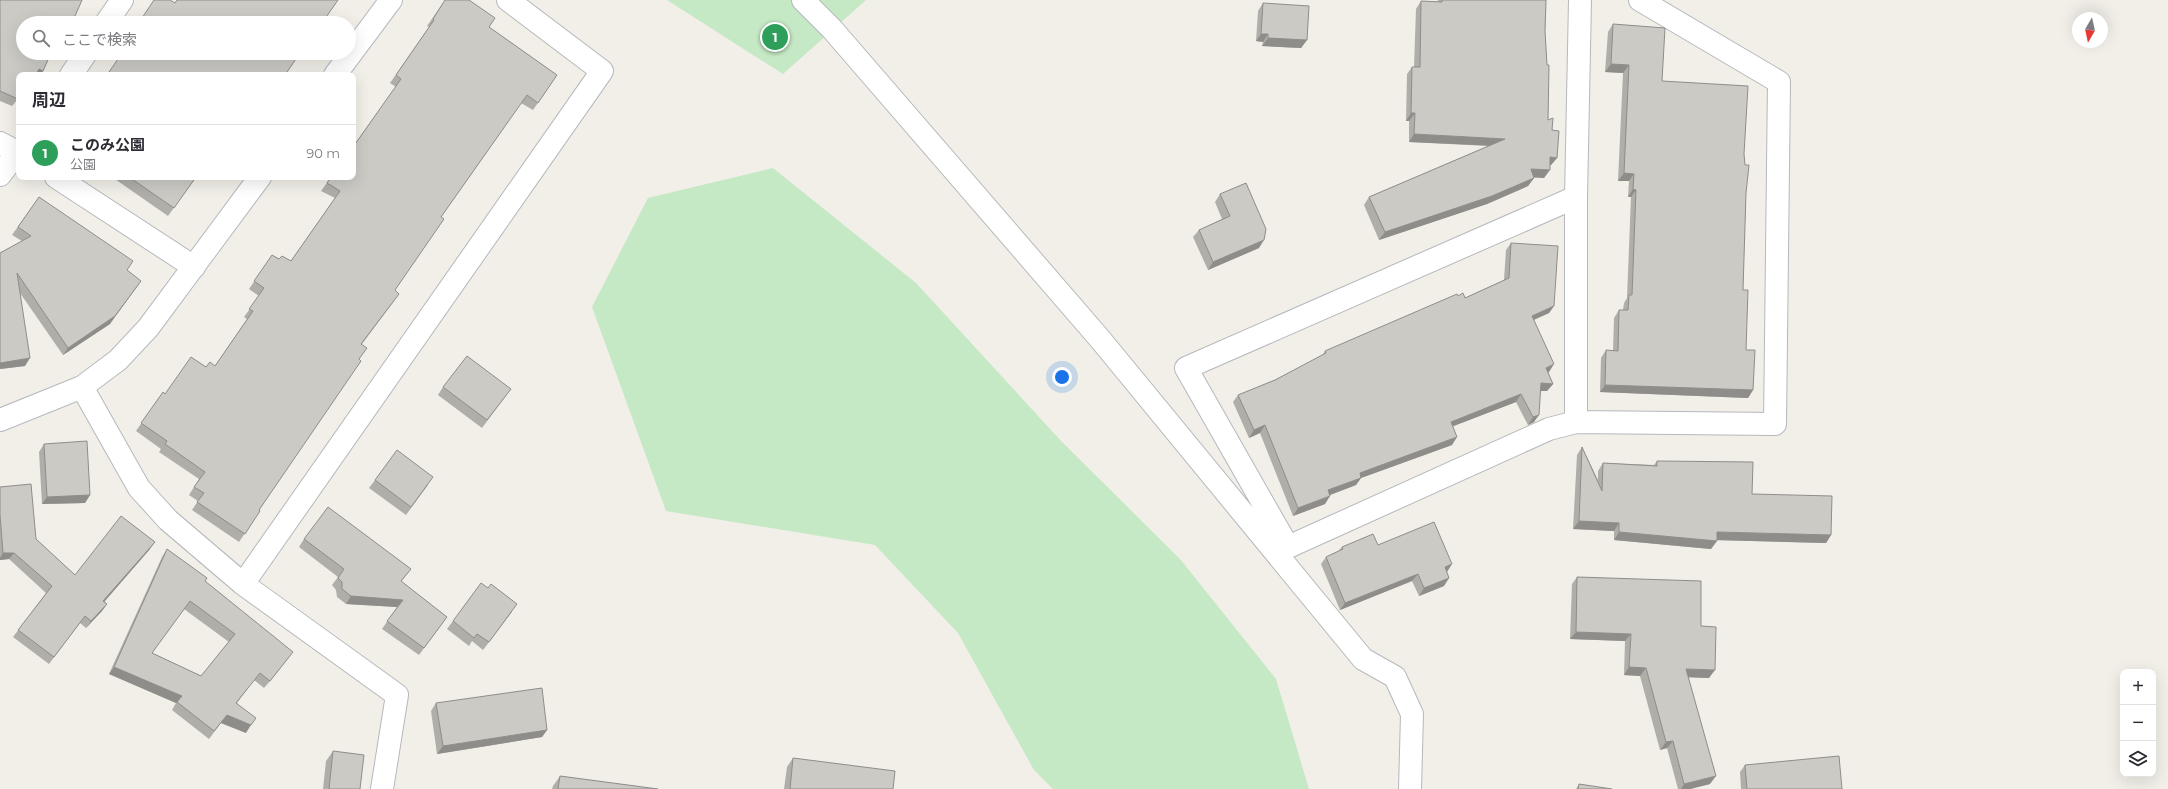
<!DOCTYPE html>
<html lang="ja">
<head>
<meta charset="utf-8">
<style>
	body { margin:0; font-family:Montserrat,"Noto Sans JP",sans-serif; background:#f7f7f7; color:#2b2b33 }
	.controls { position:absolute; right:12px; bottom:12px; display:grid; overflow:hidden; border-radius:8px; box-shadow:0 4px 16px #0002 }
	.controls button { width:36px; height:36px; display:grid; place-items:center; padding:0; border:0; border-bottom:1px solid #e1e1e2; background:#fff; color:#2b2b33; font:20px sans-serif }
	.compass { position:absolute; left:2072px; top:12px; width:36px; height:36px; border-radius:50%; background:#fff; box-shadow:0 4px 16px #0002; rotate:189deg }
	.you { position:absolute; left:1062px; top:377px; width:14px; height:14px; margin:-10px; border:3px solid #fff; border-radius:50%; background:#1a73e8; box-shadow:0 0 0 6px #1a73e833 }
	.badge { display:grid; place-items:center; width:26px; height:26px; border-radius:50%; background:#7c3aed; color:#fff; font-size:13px; font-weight:700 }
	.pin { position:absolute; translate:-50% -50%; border:2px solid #fff; box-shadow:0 1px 4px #0006 }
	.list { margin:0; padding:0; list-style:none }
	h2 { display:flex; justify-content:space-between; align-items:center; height:52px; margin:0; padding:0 16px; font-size:17px }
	h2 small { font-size:13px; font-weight:400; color:#7c7c81 }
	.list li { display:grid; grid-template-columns:26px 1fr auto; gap:12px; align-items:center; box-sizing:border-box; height:56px; padding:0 16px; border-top:1px solid #e1e1e2 }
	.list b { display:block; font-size:15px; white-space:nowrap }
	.list p { margin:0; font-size:13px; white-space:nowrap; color:#7c7c81 }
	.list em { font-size:13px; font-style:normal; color:#7c7c81 }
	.icon { flex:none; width:22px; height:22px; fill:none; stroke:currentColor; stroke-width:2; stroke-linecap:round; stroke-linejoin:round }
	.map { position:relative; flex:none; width:2168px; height:789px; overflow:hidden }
	.search { position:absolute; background:#fff; box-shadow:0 4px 16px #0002; left:16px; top:16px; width:340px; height:44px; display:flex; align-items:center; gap:10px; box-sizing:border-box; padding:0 14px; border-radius:22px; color:#7c7c81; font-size:15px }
	.panel { position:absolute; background:#fff; box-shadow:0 4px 16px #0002; left:16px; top:72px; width:340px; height:108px; border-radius:8px }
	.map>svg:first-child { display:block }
	.green { fill:#c5e8c5 }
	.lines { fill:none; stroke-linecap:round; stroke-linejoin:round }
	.street-casing { stroke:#b5b8bc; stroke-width:24 }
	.secondary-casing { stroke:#b6babf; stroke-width:24 }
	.street { stroke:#fff; stroke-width:22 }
	.secondary { stroke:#fff; stroke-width:22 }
	.wall { fill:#afaea9; fill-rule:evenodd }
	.shaded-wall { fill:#8f8d8a }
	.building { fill:#cccac5; stroke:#8f8d8a; fill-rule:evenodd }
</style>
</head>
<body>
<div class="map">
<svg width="2168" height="789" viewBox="0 0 2168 789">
	<rect width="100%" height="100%" fill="#f1efe8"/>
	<path class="green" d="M667,0H866L783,74Z
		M773,168L916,283L1062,442L1180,559L1276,679L1309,789H1053L1034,770L958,633L875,545L666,511L592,307L648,198Z"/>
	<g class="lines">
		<g class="street-casing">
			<path id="street" d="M803,0L832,29L1100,339L1363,659L1395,677L1412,714L1410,789
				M106,23L122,0
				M71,75L86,53
				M0,143L19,153
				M0,175L19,150
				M56,177L194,267
				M1576,197L1186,368L1288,547L1549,429L1576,422L1775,424L1779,82L1640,0
				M82,387L139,488L168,520L243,584L397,695L382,789
				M1576,422V197L1580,0
				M243,584L602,71L508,0"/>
		</g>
		<g class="secondary-casing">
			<path id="secondary" d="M335,75L391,0
				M0,420L82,387L118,360L148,328L260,177"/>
		</g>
		<use href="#street" class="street"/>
		<use href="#secondary" class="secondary"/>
	</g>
	<path class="wall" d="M0,0L23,23L43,71L40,75H19L18,99L12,106L0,101Z
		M445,0L489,27L557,75L533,110L521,103L441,217L395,290L394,301L362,344L259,510L260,511L239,542L192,510L198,501L189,495L199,479L159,452L161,449L136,431L163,392L165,394L206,367L215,366L247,319L244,317L259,296L249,289L272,255L279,259L291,261L335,198L321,191L396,87L390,83L429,27L427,26Z
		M1438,0H1546L1545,31L1548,120L1552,130L1557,158L1551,165H1550L1544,178L1533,177L1534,178L1528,186L1487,204L1379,240L1364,205L1369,197L1488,146L1409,142V121H1406L1407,74L1412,67H1414L1416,9L1421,1L1437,2Z
		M1263,3L1307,40L1301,48L1262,46L1263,42L1256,41L1258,11Z
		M1613,24L1662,81L1744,154L1746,193L1743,290L1746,350L1753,390L1748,398L1600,392L1601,358L1606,350L1613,351L1614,318L1619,310H1623L1624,303L1627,298L1631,197H1628L1629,181H1618L1623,73L1605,72L1608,32Z
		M112,177H196L168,216Z
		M1220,194L1259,248L1208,270L1193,237L1199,230L1222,219L1215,202Z
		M39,197L127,270L110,324L63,355L20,293L25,366L0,369V253L22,241L12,235Z
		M1511,243L1554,306L1549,313L1534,320L1549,372L1548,373L1553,384L1547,391H1541L1534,422L1528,425L1516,402L1453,426L1452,445L1361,478L1356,485L1330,495L1325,504L1293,516L1260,433L1249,438L1233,402L1238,395L1275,380L1322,356L1325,351L1458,296L1465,298L1504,280L1506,250Z
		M443,387L511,389L482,428L438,395Z
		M44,444L90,495L85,503L42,504L39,452Z
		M1582,447L1598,480V471L1603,463L1654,465L1657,461L1752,494L1831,535L1826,543L1717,540L1711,549L1614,540V531L1573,529L1577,455Z
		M375,480L428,485L406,515L369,488Z
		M0,487L36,539L75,575L150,549L104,601L107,604L102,611L86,628L80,623L49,664L13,637L46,593L9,559L0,560Z
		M304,539L411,569L401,582L447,617L419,655L382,629L397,607L346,604L337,597L336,590L332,585L338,577L299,547Z
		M1378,545L1447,572L1444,586L1419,596L1412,581L1340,610L1321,564L1326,557L1338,551L1342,547Z
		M167,549L205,581L287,659L264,688L254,680L237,703L246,733L221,723L209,739L172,710L176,703L109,674L162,557ZM184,609L229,642L201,676L152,653Z
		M1577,577L1701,626L1709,678L1688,677L1710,784L1690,789H1678L1667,748L1660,750L1640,676L1624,675L1625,641L1570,639L1572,584Z
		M512,612L483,650L472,641L469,646L447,629L453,621Z
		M436,703L547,730L542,737L437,754L431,711Z
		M333,751L360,789H323L326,761Z
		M793,758L893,789H784L787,767Z
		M1745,765L1842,789H1741L1740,772Z
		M560,776L658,789H552L553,786Z
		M1579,784L1612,789H1576Z"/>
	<path class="shaded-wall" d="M1261,34H1268L1263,42L1256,41Z
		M1268,38L1307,40L1301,48L1262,46Z
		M1611,64L1629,65L1623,73L1605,72Z
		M39,69L43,71L40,75H34Z
		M1411,113H1415L1409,121H1406Z
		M1414,134L1505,139L1499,146L1409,142Z
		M1550,157L1557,158L1551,165H1545Z
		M1531,169L1550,170L1544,178L1525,177Z
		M1624,173L1634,174L1629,181H1618Z
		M1534,178L1528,186L1487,204L1379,240L1385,232Z
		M1633,189L1636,190L1631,197H1628Z
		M1264,240L1259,248L1208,270L1213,262Z
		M141,281L110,324L63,355L68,348Z
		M1554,306L1549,313L1526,323L1532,316Z
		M30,358L25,366L0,369V363Z
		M1554,364L1549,372L1540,376L1546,368Z
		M1541,383L1553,384L1547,391H1536Z
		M1605,385L1753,390L1748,398L1600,392Z
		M1521,394L1516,402L1446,429L1451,422Z
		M1539,415L1534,422L1528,425L1533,417Z
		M1265,425L1260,433L1249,438L1254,430Z
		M1457,437L1452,445L1361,478L1356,485L1322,498L1328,490L1360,473Z
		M90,495L85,503L42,504L47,497Z
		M1330,496L1325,504L1293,516L1298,508Z
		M1579,521L1619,523L1614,531L1573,529Z
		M1619,532L1717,541L1711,549L1614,540Z
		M1717,532L1831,535L1826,543L1712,540Z
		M155,542L150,549L99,608L103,601Z
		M3,553H14L9,559L0,560V558Z
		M1452,564L1447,572L1445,567Z
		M1418,574L1412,581L1340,610L1345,603Z
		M1449,578L1444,586L1419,596L1424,588Z
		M351,596L403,600L397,607L346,604Z
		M107,604L102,611L86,628L91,621Z
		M1576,632L1631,634L1625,641L1570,639Z
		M293,652L287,659L264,688L270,681Z
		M114,667L182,696L176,703L109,674Z
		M1629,667L1646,668L1640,676L1624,675Z
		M1686,669L1715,670L1709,678L1680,677Z
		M227,715L251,725L246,733L221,723L209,739Z
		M547,730L542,737L437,754L443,746Z
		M1673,741L1667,748L1660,750L1666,742Z
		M1716,776L1710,784L1690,789H1681L1684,784Z"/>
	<path class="building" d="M0,0H82L72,23H23V53H51L43,71L39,69L36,75H19V96L18,99L0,91Z
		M154,0H170L175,3L177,0H338L322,23H142L140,21Z
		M445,0H469L495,18L489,27L557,75L538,103L527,95L441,217L444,219L395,290L399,294L361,344L367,348L359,359L361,361L259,510L260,511L245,534L197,502L204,493L194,487L205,472L165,444L167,441L141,423L163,392L165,394L191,357L206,367L210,362L215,366L253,311L249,309L264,288L254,281L272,255L279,259L282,256L291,261L340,191L327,183L331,177H353V147L401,79L396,75L434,20L433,19Z
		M1442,0H1546L1545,31L1547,65H1549L1548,120L1553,118L1552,130L1559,131L1557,158L1550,157V170L1531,169L1534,178L1492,196L1385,232L1369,197L1505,139L1414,134L1415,113H1411L1412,67H1420L1421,1L1442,2Z
		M1263,3L1309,6L1307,40L1268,38V34H1261Z
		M1613,24L1665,28L1662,81L1748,86L1744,154L1745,165H1749L1746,193L1743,290H1748L1746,350H1755L1753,390L1605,385L1606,350L1618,351L1619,310H1628L1629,295H1632L1636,190L1633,189L1634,174L1624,173L1629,65L1611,64Z
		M122,53H300L285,75H107Z
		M129,177H196L174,208Z
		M1246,183L1266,229L1264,240L1213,262L1199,230L1230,216L1220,194Z
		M39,197L133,261L127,270L141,281L115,316L68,348L17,273L30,358L0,363V253L31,236L18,227Z
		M1511,243L1558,246L1554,306L1532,316L1554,364L1546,368L1553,384L1541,383L1539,415L1533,417L1521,394L1451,422L1457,437L1360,473L1361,478L1328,490L1330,496L1298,508L1265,425L1254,430L1238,395L1275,380L1326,353L1325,351L1457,294L1458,296L1463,293L1465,298L1509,278Z
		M467,356L511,389L487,420L443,387Z
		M87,441L90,495L47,497L44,444Z
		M1582,447L1602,491L1603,463L1657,466V461L1753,462L1752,494L1832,496L1831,535L1717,532V541L1619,532V523L1579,521Z
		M397,450L433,477L411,507L375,480Z
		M31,484L36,539L75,575L121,516L155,542L103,601L107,604L91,621L85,616L54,657L18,630L52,586L14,553H3L0,515V487Z
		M328,507L411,569L401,581L447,617L424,648L387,621L403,600L351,596L342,589V582L338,578L344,569L304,539Z
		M1434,522L1452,564L1445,567L1449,578L1424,588L1418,574L1345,603L1326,557L1343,549L1342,547L1373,534L1378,545Z
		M167,549L207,578L205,581L293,652L270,681L260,673L236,703L256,718L251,725L227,715L214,731L177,702L182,696L114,667ZM190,601L235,634L201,676L152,653Z
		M1577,577L1701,581V626L1716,627L1715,670L1686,669L1716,776L1684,784L1673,741L1666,742L1646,668L1629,667L1631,634L1576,632Z
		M481,583L488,588L491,584L517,604L489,642L477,634L474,638L453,621Z
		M542,688L547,730L443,746L436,703Z
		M333,751L364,755L360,789H329Z
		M1839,756L1842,789H1747L1745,765Z
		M793,758L895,771L893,789H790Z
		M560,776L658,789H558Z
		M1579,784L1612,789H1578Z"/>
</svg>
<div class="controls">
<button>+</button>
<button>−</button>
<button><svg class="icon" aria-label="layers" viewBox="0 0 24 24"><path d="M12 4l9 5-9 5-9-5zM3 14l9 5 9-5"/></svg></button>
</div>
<svg class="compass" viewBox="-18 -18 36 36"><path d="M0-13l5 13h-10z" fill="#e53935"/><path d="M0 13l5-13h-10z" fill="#7c7c81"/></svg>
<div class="you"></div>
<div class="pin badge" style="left:775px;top:37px;background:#2e9e5b">1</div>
<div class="search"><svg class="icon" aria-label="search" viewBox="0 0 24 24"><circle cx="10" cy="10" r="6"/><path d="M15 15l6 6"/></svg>ここで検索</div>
<section class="panel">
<h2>周辺<small></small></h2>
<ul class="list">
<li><span class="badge" style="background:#2e9e5b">1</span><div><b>このみ公園</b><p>公園</p></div><em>90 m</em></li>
</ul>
</section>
</div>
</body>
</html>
